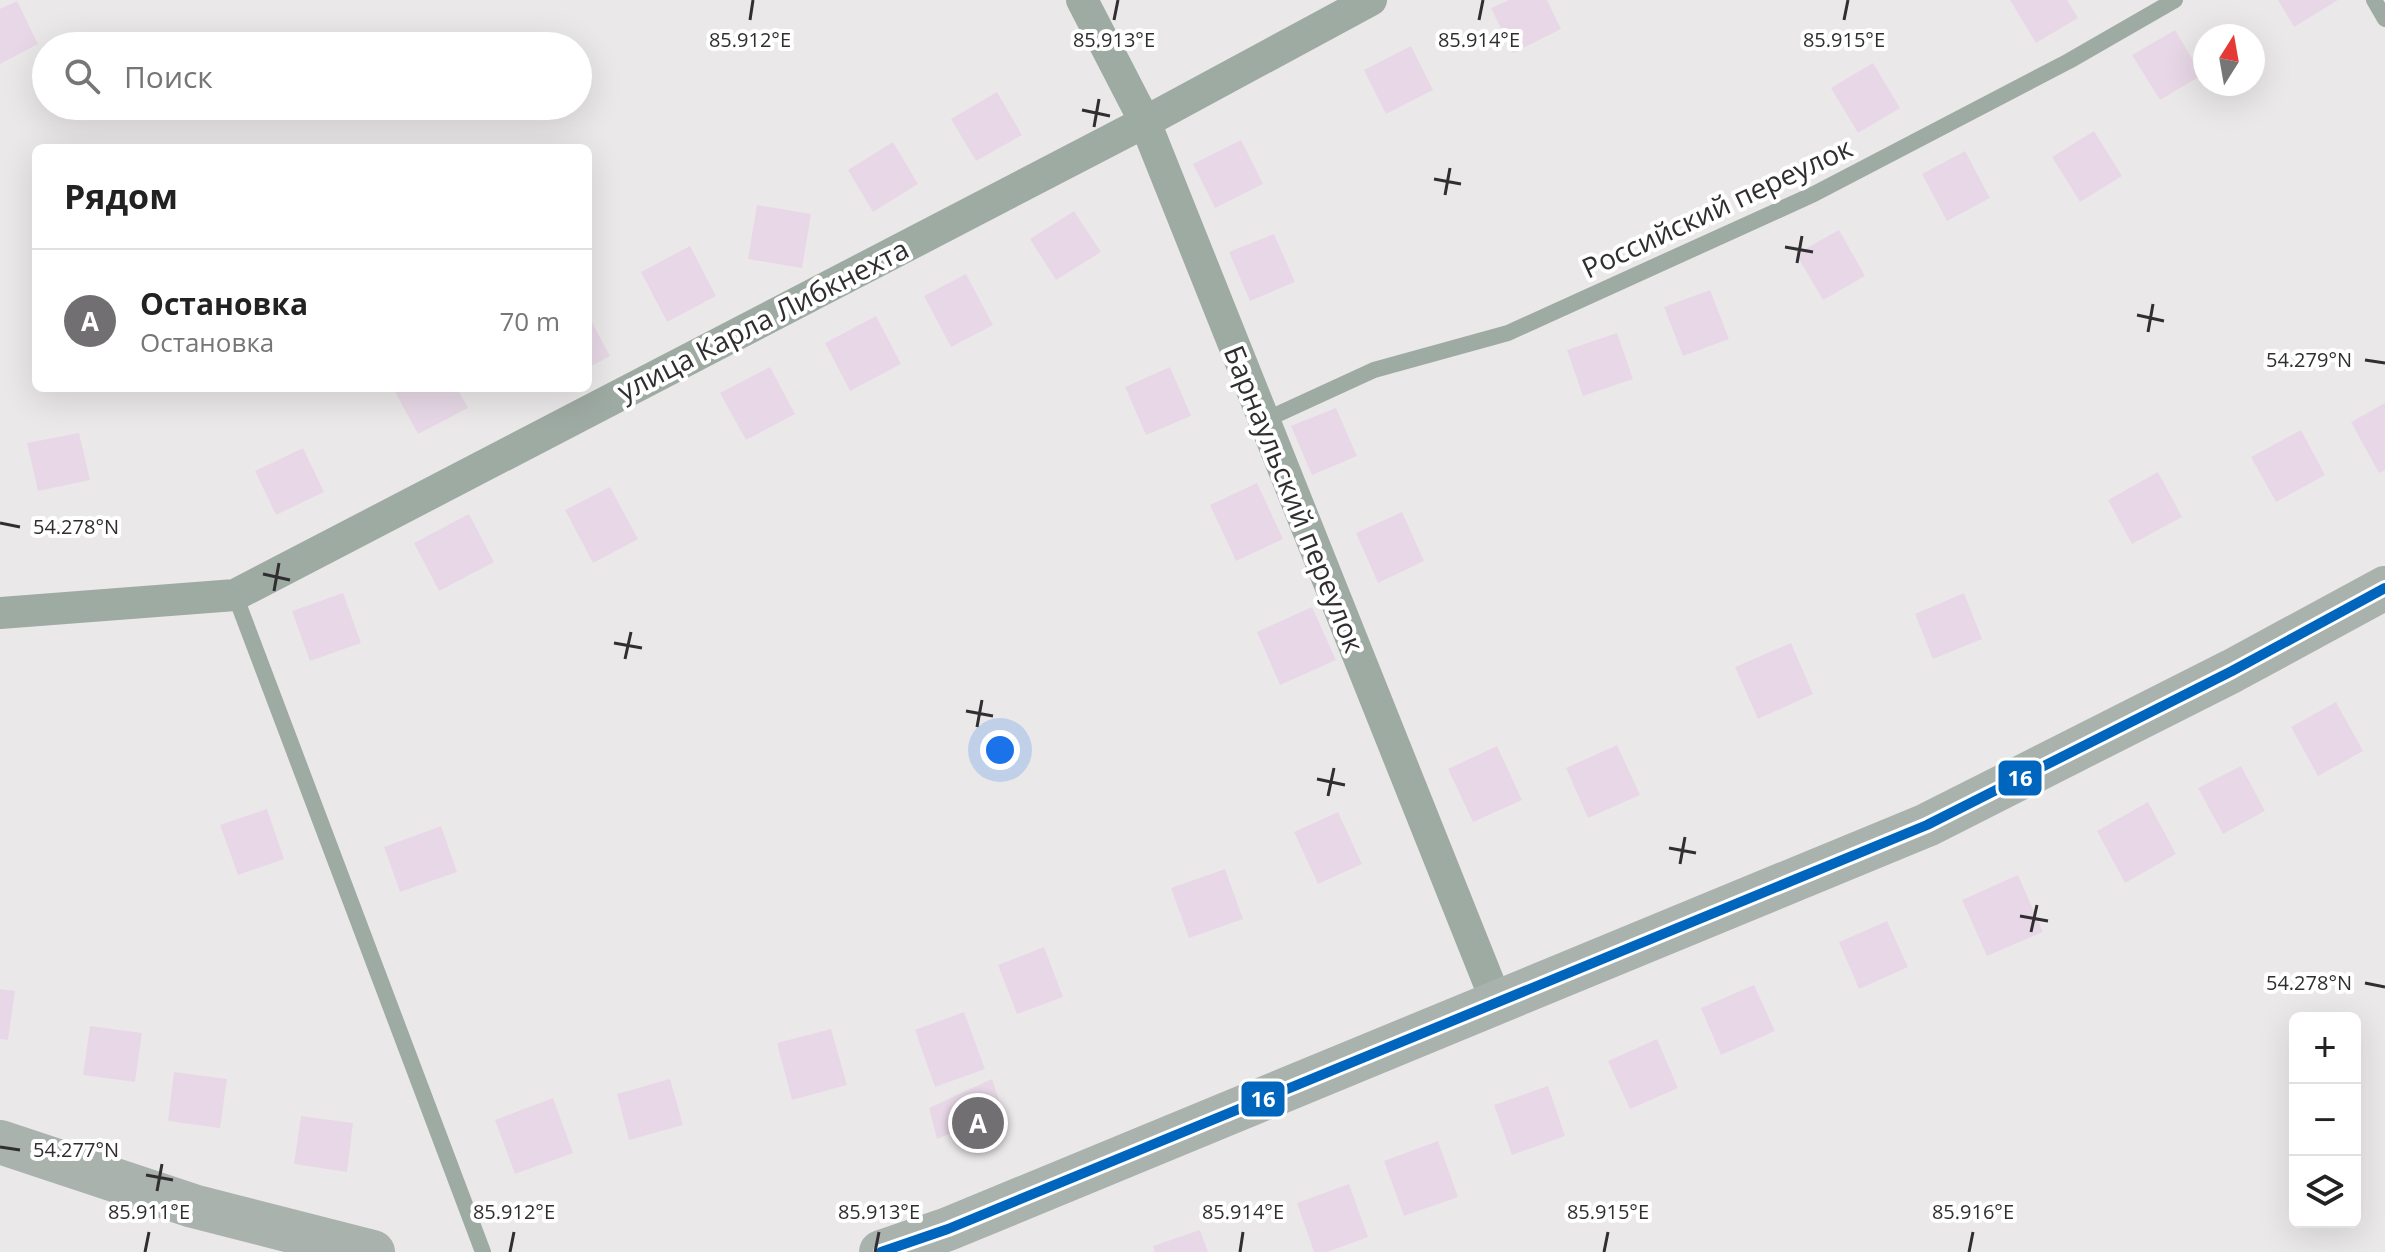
<!DOCTYPE html>
<html lang="ru">
<head>
<meta charset="utf-8">
<style>
	body { margin:0; font-family:"Open Sans",sans-serif; background:#f2f2f2; color:#222 }
	.controls { position:absolute; right:24px; bottom:24px; display:grid; overflow:hidden; border-radius:12px; box-shadow:0 8px 32px #0002 }
	.controls button { width:72px; height:72px; display:grid; place-items:center; padding:0; border:0; border-bottom:2px solid #e0e0e0; background:#fff; color:#222; font:40px sans-serif }
	.compass { position:absolute; left:2193px; top:24px; width:72px; height:72px; border-radius:50%; background:#fff; box-shadow:0 8px 32px #0002; rotate:11deg }
	.you { position:absolute; left:1000px; top:750px; width:28px; height:28px; margin:-20px; border:6px solid #fff; border-radius:50%; background:#1a73e8; box-shadow:0 0 0 12px #1a73e833 }
	.badge { display:grid; place-items:center; width:52px; height:52px; border-radius:50%; background:#716f71; color:#fff; font-size:26px; font-weight:700 }
	.pin { position:absolute; translate:-50% -50%; border:4px solid #fff; box-shadow:0 2px 8px #0006 }
	.list { margin:0; padding:0; list-style:none }
	h2 { display:flex; justify-content:space-between; align-items:center; height:104px; margin:0; padding:0 32px; font-size:34px }
	h2 small { font-size:26px; font-weight:400; color:#767676 }
	.list li { display:grid; grid-template-columns:52px 1fr auto; gap:24px; align-items:center; box-sizing:border-box; height:144px; padding:0 32px; border-top:2px solid #e0e0e0 }
	.list b { display:block; font-size:30px; white-space:nowrap }
	.list p { margin:0; font-size:26px; white-space:nowrap; color:#767676 }
	.list em { font-size:26px; font-style:normal; color:#767676 }
	.icon { flex:none; width:44px; height:44px; fill:none; stroke:currentColor; stroke-width:2; stroke-linecap:round; stroke-linejoin:round }
	.map { position:relative; flex:none; width:2385px; height:1252px; overflow:hidden }
	.search { position:absolute; background:#fff; box-shadow:0 8px 32px #0002; left:32px; top:32px; width:560px; height:88px; display:flex; align-items:center; gap:20px; box-sizing:border-box; padding:0 28px; border-radius:44px; color:#767676; font-size:30px }
	.panel { position:absolute; background:#fff; box-shadow:0 8px 32px #0002; left:32px; top:144px; width:560px; height:248px; border-radius:12px }
	.map>svg:first-child { display:block }
	.building { fill:#e8d8e7 }
	.lines { fill:none; stroke-linecap:round; stroke-linejoin:round }
	.lane { stroke:#9eaba3; stroke-width:16 }
	.street { stroke:#9eaba3; stroke-width:32 }
	.secondary { stroke:#a9b2ad; stroke-width:44 }
	.bus-1-casing { stroke:#fff; stroke-width:16 }
	.bus-1 { stroke:#0065bd; stroke-width:10 }
	.ticks { fill:none; stroke:#302e30; stroke-width:3 }
	.labels { text-anchor:middle; stroke-width:8; stroke-linejoin:round; paint-order:stroke }
	.street-label { font-size:28px; fill:#302e30; stroke:#fff }
	.ticks-label { font-size:20px; text-anchor:middle; fill:#302e30; stroke:#fff; stroke-width:8; stroke-linejoin:round; paint-order:stroke }
	.line-badge { stroke:#fff; stroke-width:3 }
	.badge-label { font-size:22px; text-anchor:middle; font-weight:bold; fill:#fff }
</style>
</head>
<body>
<div class="map">
<svg width="2385" height="1252" viewBox="0 0 2385 1252">
	<rect width="100%" height="100%" fill="#ebe8ea"/>
	<path class="building" d="M1509,0H1547L1561,29L1513,53L1491,8Z
		M2010,0H2067L2078,18L2036,43Z
		M2278,0H2338L2294,27Z
		M17,1L38,44L0,64V9Z
		M2175,30L2202,75L2160,100L2132,55Z
		M1411,46L1433,90L1386,114L1364,70Z
		M1873,63L1900,108L1858,133L1831,88Z
		M997,92L1022,135L976,161L951,119Z
		M2094,131L2122,176L2080,202L2052,157Z
		M1241,140L1263,184L1215,208L1193,164Z
		M893,142L918,184L873,212L848,170Z
		M1965,151L1990,198L1947,221L1922,174Z
		M757,205L811,214L802,268L748,259Z
		M1074,211L1101,252L1056,280L1030,239Z
		M1839,230L1865,276L1823,300L1796,254Z
		M1274,234L1295,282L1250,301L1229,252Z
		M690,246L716,296L667,322L641,272Z
		M966,274L993,325L951,347L924,296Z
		M1710,290L1729,339L1683,356L1664,307Z
		M588,315L610,356L588,368Z
		M876,316L901,364L850,391L825,343Z
		M1617,333L1633,379L1583,396L1567,350Z
		M770,367L795,414L746,440L720,393Z
		M1170,367L1191,416L1146,435L1125,387Z
		M393,388H457L468,408L418,434Z
		M2385,403V470L2379,473L2351,422Z
		M1336,408L1357,456L1312,475L1291,426Z
		M2301,430L2325,475L2276,502L2251,457Z
		M79,433L90,480L38,491L27,443Z
		M303,448L324,492L276,515L255,471Z
		M2158,472L2182,517L2132,544L2108,500Z
		M1257,483L1283,539L1236,561L1210,505Z
		M610,487L638,539L593,563L565,510Z
		M1402,512L1424,561L1378,583L1356,533Z
		M469,514L494,562L439,591L414,543Z
		M343,593L361,643L310,661L292,611Z
		M1964,593L1982,639L1933,659L1915,614Z
		M1312,607L1336,660L1280,685L1257,632Z
		M1791,643L1813,694L1758,719L1735,667Z
		M2336,702L2363,751L2318,776L2291,727Z
		M1617,745L1640,795L1588,818L1566,768Z
		M1497,746L1522,800L1473,822L1448,769Z
		M2241,766L2265,811L2223,834L2198,788Z
		M2148,802L2176,854L2125,883L2097,831Z
		M267,809L284,859L238,875L220,825Z
		M1338,812L1362,864L1318,884L1294,832Z
		M441,826L457,872L400,892L384,847Z
		M1225,869L1243,919L1189,938L1171,888Z
		M2018,875L2043,932L1987,956L1962,900Z
		M1887,921L1908,967L1859,989L1839,942Z
		M1044,947L1063,997L1017,1014L998,965Z
		M1754,985L1775,1031L1721,1055L1701,1008Z
		M0,989L15,991L8,1040L0,1039Z
		M964,1012L985,1069L935,1087L915,1030Z
		M90,1026L142,1033L135,1082L83,1075Z
		M831,1029L847,1085L792,1100L777,1043Z
		M1657,1039L1678,1088L1630,1109L1608,1061Z
		M174,1072L227,1079L220,1128L168,1121Z
		M670,1079L683,1125L629,1140L617,1094Z
		M992,1079L1003,1112L937,1139L929,1108Z
		M1548,1086L1565,1136L1512,1155L1494,1105Z
		M553,1098L573,1153L515,1174L495,1120Z
		M301,1116L353,1123L347,1172L294,1164Z
		M1438,1141L1458,1197L1404,1216L1384,1161Z
		M1349,1184L1368,1237L1327,1252H1314L1297,1203Z
		M1200,1230L1208,1252H1155L1153,1246Z"/>
	<g class="lines">
		<path class="lane" d="M2374,0L2385,19
			M1263,421L1374,370L1508,333L1814,194L2069,61L2175,0
			M235,595L483,1252"/>
		<path class="street" d="M1082,0L1145,122L1497,1003
			M0,613L235,595L1145,122L1371,0"/>
		<path class="secondary" d="M0,1142L193,1206L373,1252
			M881,1252L948,1229L1927,825L2232,671L2385,588"/>
		<g class="bus-1-casing">
			<path id="bus-1" d="M881,1252L948,1229L1927,825L2232,671L2385,588"/>
		</g>
		<use href="#bus-1" class="bus-1"/>
	</g>
	<path class="ticks" d="M750,20L753,0M1114,20L1118,0M1479,20L1483,0M1844,20L1848,0M1082,110L1110,116M1094,127L1099,99M1434,179L1461,184M1445,195L1450,168M1785,247L1813,252M1797,263L1802,236M2137,315L2164,321M2148,332L2153,304M2365,360L2385,363M0,523L20,527M263,574L290,580M274,591L279,563M614,643L642,648M625,659L631,632M966,711L993,716M977,727L982,700M1317,779L1345,785M1328,796L1334,768M1669,848L1696,853M1680,864L1685,837M2020,916L2048,921M2031,932L2037,905M2365,983L2385,987M0,1147L20,1150M146,1175L173,1180M157,1191L162,1164M145,1252L149,1232M510,1252L514,1232M875,1252L879,1232M1240,1252L1243,1232M1604,1252L1608,1232M1969,1252L1973,1232"/>
	<g class="labels">
		<g class="street-label">
			<text transform="translate(1717 208) rotate(-25)" y="10">Российский переулок</text>
			<text transform="translate(763 320) rotate(-27)" y="10">улица Карла Либкнехта</text>
			<text transform="translate(1294 499) rotate(68)" y="10">Барнаульский переулок</text>
		</g>
	</g>
	<g class="ticks-label">
		<text x="750" y="47">85.912°E</text>
		<text x="1114" y="47">85.913°E</text>
		<text x="1844" y="47">85.915°E</text>
		<text x="1479" y="47">85.914°E</text>
		<text x="2309" y="367">54.279°N</text>
		<text x="76" y="534">54.278°N</text>
		<text x="2309" y="990">54.278°N</text>
		<text x="76" y="1157">54.277°N</text>
		<text x="149" y="1219">85.911°E</text>
		<text x="514" y="1219">85.912°E</text>
		<text x="879" y="1219">85.913°E</text>
		<text x="1243" y="1219">85.914°E</text>
		<text x="1608" y="1219">85.915°E</text>
		<text x="1973" y="1219">85.916°E</text>
	</g>
	<g class="line-badge">
		<rect x="1997" y="759" width="46" height="38" rx="8" fill="#0065bd"/>
		<rect x="1240" y="1080" width="46" height="38" rx="8" fill="#0065bd"/>
	</g>
	<g class="badge-label">
		<text x="2020" y="786">16</text>
		<text x="1263" y="1107">16</text>
	</g>
</svg>
<div class="controls">
<button>+</button>
<button>−</button>
<button><svg class="icon" aria-label="layers" viewBox="0 0 24 24"><path d="M12 4l9 5-9 5-9-5zM3 14l9 5 9-5"/></svg></button>
</div>
<svg class="compass" viewBox="-18 -18 36 36"><path d="M0-13l5 13h-10z" fill="#e53935"/><path d="M0 13l5-13h-10z" fill="#767676"/></svg>
<div class="you"></div>
<div class="pin badge" style="left:978px;top:1123px">A</div>
<div class="search"><svg class="icon" aria-label="search" viewBox="0 0 24 24"><circle cx="10" cy="10" r="6"/><path d="M15 15l6 6"/></svg>Поиск</div>
<section class="panel">
<h2>Рядом<small></small></h2>
<ul class="list">
<li><span class="badge">A</span><div><b>Остановка</b><p>Остановка</p></div><em>70 m</em></li>
</ul>
</section>
</div>
</body>
</html>
